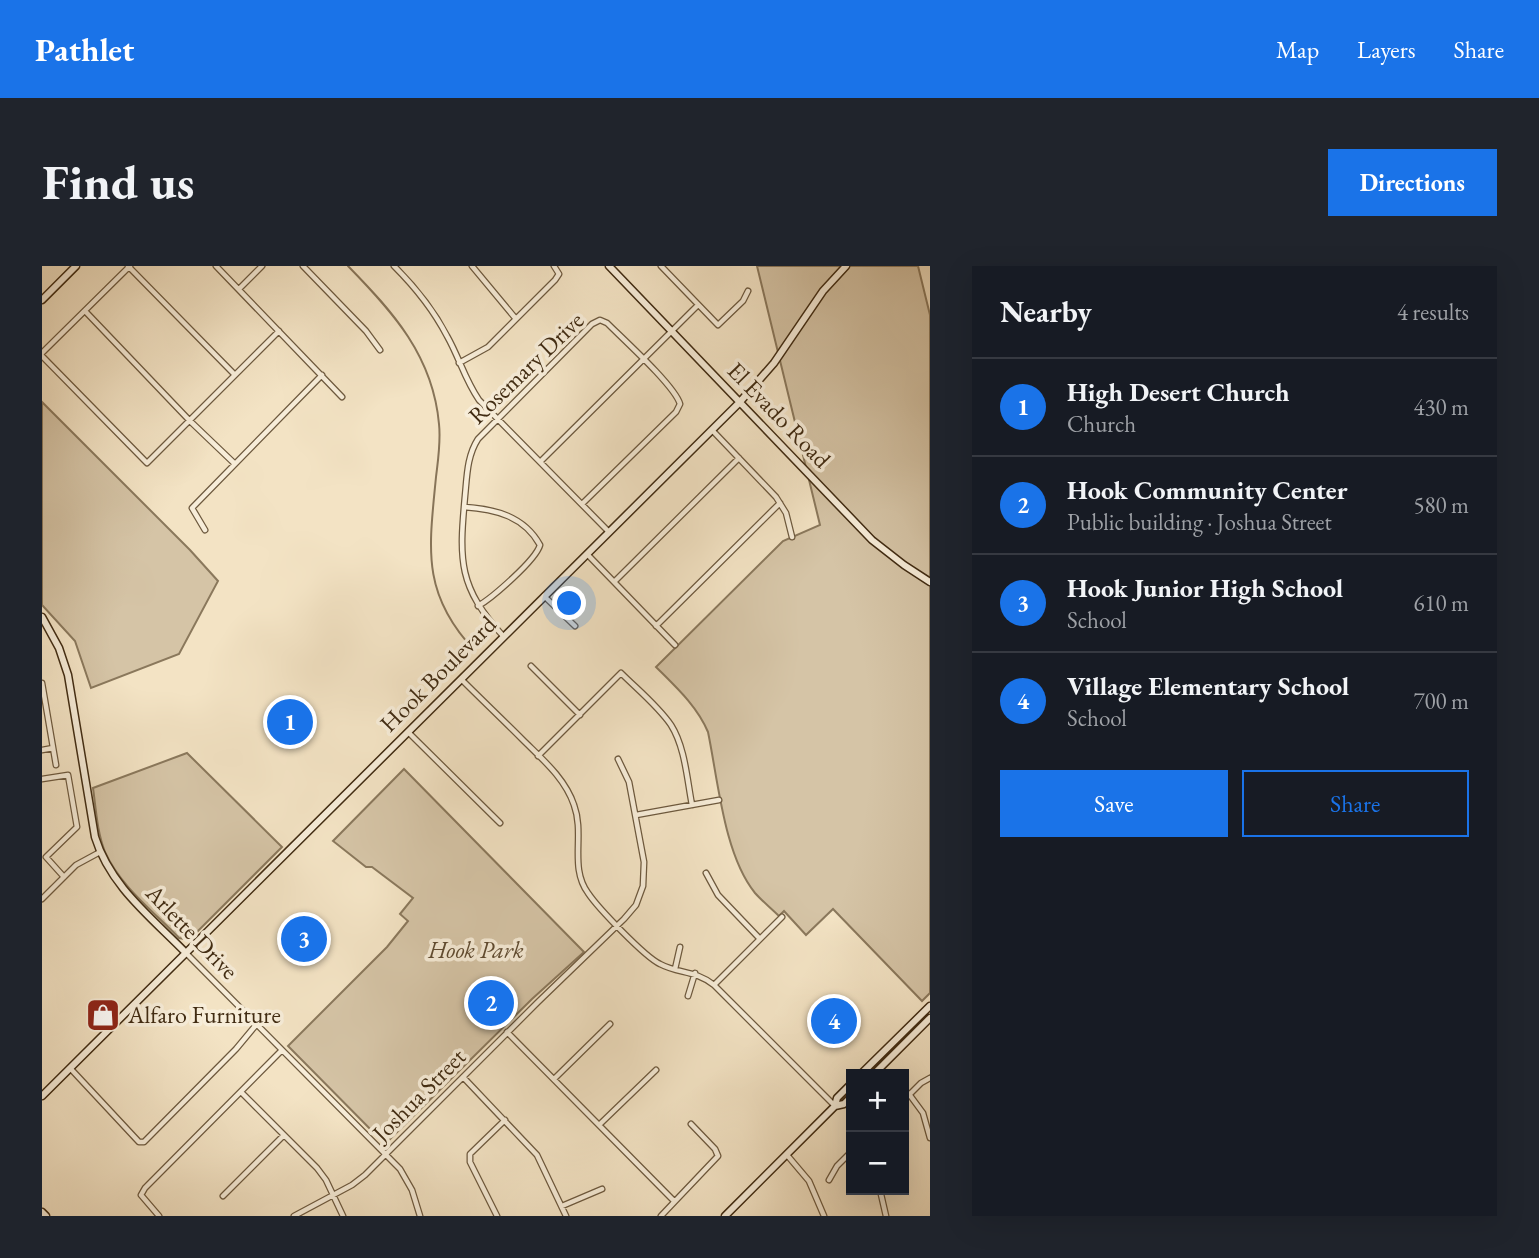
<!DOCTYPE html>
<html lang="en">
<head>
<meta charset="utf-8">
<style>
	body { margin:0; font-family:"EB Garamond",serif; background:#20242c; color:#f1f3f6 }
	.controls { position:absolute; right:21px; bottom:21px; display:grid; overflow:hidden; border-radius:0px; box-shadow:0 7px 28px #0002 }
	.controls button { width:63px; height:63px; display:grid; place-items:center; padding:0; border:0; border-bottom:2px solid #363941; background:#171b24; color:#f1f3f6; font:35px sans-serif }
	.you { position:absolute; left:528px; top:338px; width:24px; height:24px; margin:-18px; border:5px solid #fff; border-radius:50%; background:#1a73e8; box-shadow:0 0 0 10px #1a73e833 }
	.badge { display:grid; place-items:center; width:46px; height:46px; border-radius:50%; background:#1a73e8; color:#fff; font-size:23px; font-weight:700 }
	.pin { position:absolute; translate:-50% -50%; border:4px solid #fff; box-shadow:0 2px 7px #0006 }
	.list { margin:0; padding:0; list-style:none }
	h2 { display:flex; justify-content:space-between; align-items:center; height:91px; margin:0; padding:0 28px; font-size:30px }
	h2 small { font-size:23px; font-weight:400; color:#9ea1a6 }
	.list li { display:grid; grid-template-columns:46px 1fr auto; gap:21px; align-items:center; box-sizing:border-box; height:98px; padding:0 28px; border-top:2px solid #363941 }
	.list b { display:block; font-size:26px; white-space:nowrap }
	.list p { margin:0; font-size:23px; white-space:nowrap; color:#9ea1a6 }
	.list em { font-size:23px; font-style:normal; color:#9ea1a6 }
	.actions { display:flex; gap:14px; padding:21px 28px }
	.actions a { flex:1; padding:16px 0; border:2px solid #1a73e8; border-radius:0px; text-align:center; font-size:24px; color:#1a73e8 }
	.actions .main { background:#1a73e8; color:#fff }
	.map { position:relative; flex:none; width:888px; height:950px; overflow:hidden; border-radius:0px }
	header { display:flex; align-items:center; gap:42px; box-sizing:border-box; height:98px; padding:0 35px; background:#1a73e8; color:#fff }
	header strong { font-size:33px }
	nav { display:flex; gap:38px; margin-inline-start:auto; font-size:24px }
	.intro { display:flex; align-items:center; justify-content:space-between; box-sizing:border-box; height:168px; padding:0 42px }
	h1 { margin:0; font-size:49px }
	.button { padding:18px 32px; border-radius:0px; background:#1a73e8; color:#fff; font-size:24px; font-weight:700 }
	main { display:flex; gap:42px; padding:0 42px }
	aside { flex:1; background:#171b24; border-radius:0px; box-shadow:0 7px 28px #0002 }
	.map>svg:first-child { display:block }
	.green { fill:#d5c4a6; stroke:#8a785c; stroke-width:2 }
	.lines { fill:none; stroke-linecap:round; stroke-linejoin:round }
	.stream { stroke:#877458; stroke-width:2 }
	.street-casing { stroke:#6d593e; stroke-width:7 }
	.secondary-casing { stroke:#402b12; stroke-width:9 }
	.street { stroke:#f7edd9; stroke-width:4.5 }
	.secondary { stroke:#f7edd9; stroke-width:6 }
	.labels { text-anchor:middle; stroke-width:7; stroke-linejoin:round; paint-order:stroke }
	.street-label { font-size:24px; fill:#402b12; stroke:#f7edd9 }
	.park-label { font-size:24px; font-style:italic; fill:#5e4a30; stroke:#f7edd9 }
	.poi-label { font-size:24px; fill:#402b12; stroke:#f7edd9; text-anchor:start }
</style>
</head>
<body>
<header>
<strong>Pathlet</strong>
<nav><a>Map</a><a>Layers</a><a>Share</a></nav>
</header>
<div class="intro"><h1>Find us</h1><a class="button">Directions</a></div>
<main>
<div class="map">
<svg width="888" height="950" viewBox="0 0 888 950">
	<rect width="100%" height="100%" fill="#f3e3c4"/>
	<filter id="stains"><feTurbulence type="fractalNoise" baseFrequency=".00286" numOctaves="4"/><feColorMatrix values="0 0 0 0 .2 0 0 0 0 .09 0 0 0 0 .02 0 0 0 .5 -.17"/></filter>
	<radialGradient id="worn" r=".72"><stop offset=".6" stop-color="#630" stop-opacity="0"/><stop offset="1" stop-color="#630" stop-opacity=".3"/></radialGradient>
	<path class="green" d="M715,0H876L888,49V727L880,735L791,643L764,669L742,645L737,650C729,642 720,635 713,627C682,589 676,514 666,466C655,440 634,421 614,401L741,275L778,259Z
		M0,136L148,284L176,315L137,388L49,422L33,375L0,339Z
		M145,487L240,581L147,674L137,672C112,646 78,620 63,586C55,566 54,543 51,522Z
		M362,503L542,686L490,733L343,878L246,780L345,681L366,655L358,648L371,632L330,601H324L291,575Z"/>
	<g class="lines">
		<path class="stream" d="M306,0C351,46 391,90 397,158C399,176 396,194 394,211C387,283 379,328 433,385"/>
		<g class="street-casing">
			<path id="street" d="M86,0L193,109
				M174,0L300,131
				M261,0L324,65L338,84
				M352,0C373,21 391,43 405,70C417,91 423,114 437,134L567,266
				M430,0L474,53
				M619,0L676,59L701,35L706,25
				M197,23L220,0
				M43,45L148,155L193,198
				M0,87L88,0
				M0,90L105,197L237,65
				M417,97L446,81L513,14L517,8L512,0
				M670,164L734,231L744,247L750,271
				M498,196L656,39
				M422,241C453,243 482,250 498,279C494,294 450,332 436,340
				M163,264L150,242L280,109
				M545,288L633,379
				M572,316L697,192
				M502,330L533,360
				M614,360L738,237
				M462,371C416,321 417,295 423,230C425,210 425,190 436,173L550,58L558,54L565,57C581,73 633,120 638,138L634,146L540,238
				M489,400L538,449
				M419,413C439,433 460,453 480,473C500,493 523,512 532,539C543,569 527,601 546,627C556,642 603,691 618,698C637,708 653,704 672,719L793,840
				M0,417L14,499
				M366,466L458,557
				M0,484L11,482
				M496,490L579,407C595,423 616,440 629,459C643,481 645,513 650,539
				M0,513L26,509L35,561L4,591L22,611
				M594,549L677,534
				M664,607L676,629L718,673
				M0,633L34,599L58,586
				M144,687L358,903L370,924L378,950
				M633,703L638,681
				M672,719L740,651
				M646,730L653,707
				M465,766L632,935
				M28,802L97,876H102L194,783L214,759
				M421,811L495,889L524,950
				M512,813L568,758
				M199,826L275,902L284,914L301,950
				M867,828L881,847L888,872
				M862,834L879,817L888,812
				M557,859L614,804
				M745,889L767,915L782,950
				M787,914L795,900L809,886
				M838,924L844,950
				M181,930L242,869
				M520,940L560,923
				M117,950L99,929L103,922L240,784
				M252,950L310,919L323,909L496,736L582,653L594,639L601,620L602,596L587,516L576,493
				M455,950L428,896V888L463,854
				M619,950L676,890L673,883L649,858"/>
		</g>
		<g class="secondary-casing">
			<path id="secondary" d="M567,0L830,274L862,299L888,316
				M0,34L34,0
				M0,351L17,382L26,409L53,571C68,620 109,651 144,687
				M819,808L888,740
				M832,808L888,752
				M0,830L697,137L732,97L781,25L804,0
				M793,840L795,832L809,818
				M0,946L4,950
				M683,950L793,840L802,838L809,831"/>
		</g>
		<use href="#street" class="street"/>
		<use href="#secondary" class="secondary"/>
	</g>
	<defs>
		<g id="shop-square" transform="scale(1.75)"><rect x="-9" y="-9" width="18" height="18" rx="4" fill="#8f2418" stroke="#f7edd9"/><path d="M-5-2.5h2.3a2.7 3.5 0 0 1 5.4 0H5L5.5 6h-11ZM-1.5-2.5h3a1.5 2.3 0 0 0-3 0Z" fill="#fff"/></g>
	</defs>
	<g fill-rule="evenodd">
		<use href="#shop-square" x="61" y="749"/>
	</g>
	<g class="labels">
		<g class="street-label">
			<text transform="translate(484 102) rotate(-44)" y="8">Rosemary Drive</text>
			<text transform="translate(737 149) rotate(46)" y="8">El Evado Road</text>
			<text transform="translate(396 408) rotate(-45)" y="8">Hook Boulevard</text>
			<text transform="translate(150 666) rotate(46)" y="8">Arlette Drive</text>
			<text transform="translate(377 829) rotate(-45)" y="8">Joshua Street</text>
		</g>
		<g class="park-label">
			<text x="434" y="692">Hook Park</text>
		</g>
		<g class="poi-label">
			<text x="86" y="757">Alfaro Furniture</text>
		</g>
	</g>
	<rect width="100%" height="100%" filter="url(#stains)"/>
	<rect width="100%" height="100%" fill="url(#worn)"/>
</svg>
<div class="controls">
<button>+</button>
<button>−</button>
</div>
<div class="you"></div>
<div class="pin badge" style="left:248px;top:456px">1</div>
<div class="pin badge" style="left:449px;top:737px">2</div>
<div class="pin badge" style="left:262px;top:673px">3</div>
<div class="pin badge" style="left:792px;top:755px">4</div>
</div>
<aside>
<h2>Nearby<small>4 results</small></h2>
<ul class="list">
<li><span class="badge">1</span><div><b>High Desert Church</b><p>Church</p></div><em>430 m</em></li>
<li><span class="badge">2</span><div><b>Hook Community Center</b><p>Public building · Joshua Street</p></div><em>580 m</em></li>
<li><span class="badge">3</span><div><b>Hook Junior High School</b><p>School</p></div><em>610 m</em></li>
<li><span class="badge">4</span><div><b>Village Elementary School</b><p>School</p></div><em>700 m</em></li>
</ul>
<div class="actions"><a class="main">Save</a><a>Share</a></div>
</aside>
</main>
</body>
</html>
